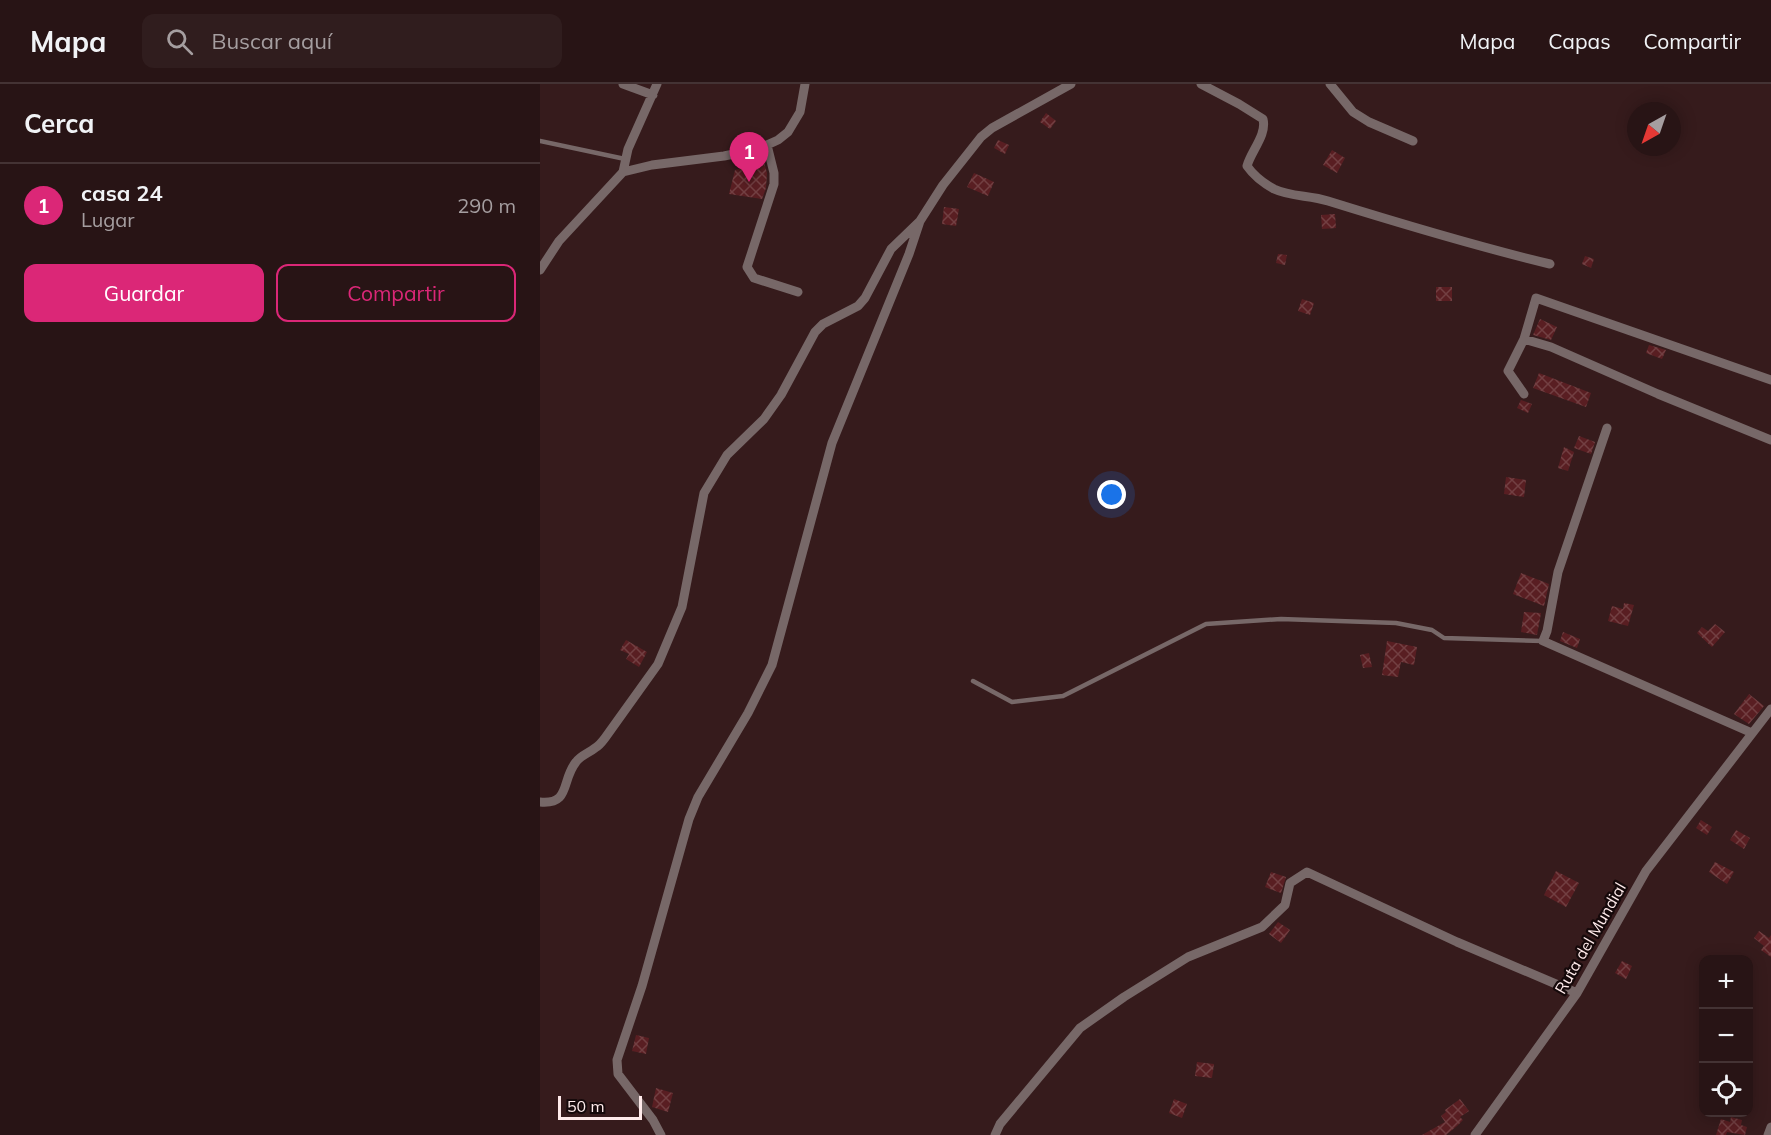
<!DOCTYPE html>
<html lang="es">
<head>
<meta charset="utf-8">
<style>
	body { margin:0; font-family:Mulish,sans-serif; background:#301d1e; color:#f1f3f6 }
	.controls { position:absolute; right:18px; bottom:18px; display:grid; overflow:hidden; border-radius:12px; box-shadow:0 3px 15px #0003 }
	.controls button { width:54px; height:54px; display:grid; place-items:center; padding:0; border:0; border-bottom:2px solid #443334; background:#281415; color:#f1f3f6; font:30px sans-serif }
	.compass { position:absolute; left:1087px; top:18px; width:54px; height:54px; border-radius:50%; background:#281415; box-shadow:0 3px 15px #0003; rotate:220deg }
	.scale { position:absolute; left:18px; bottom:15px; width:84px; box-sizing:border-box; padding-left:6px; border:3px solid #ffebeb; border-top:0; font-size:16px; line-height:21px; white-space:nowrap; color:#ffebeb; -webkit-text-stroke:4px #15090a; paint-order:stroke }
	.you { position:absolute; left:572px; top:411px; width:21px; height:21px; margin:-15px; border:4px solid #fff; border-radius:50%; background:#1a73e8; box-shadow:0 0 0 9px #1a73e833 }
	.badge { display:grid; place-items:center; width:39px; height:39px; border-radius:50%; background:#db2777; color:#fff; font-size:20px; font-weight:700 }
	.pin { position:absolute; translate:-50% -50px; filter:drop-shadow(0 2px 3px #0008) }
	.pin::after { content:''; position:absolute; top:32px; width:21px; height:18px; background:inherit; clip-path:polygon(0 0,100% 0,50% 100%) }
	.list { margin:0; padding:0; list-style:none }
	h2 { display:flex; justify-content:space-between; align-items:center; height:78px; margin:0; padding:0 24px; font-size:26px }
	h2 small { font-size:20px; font-weight:400; color:#a59ea0 }
	.list li { display:grid; grid-template-columns:39px 1fr auto; gap:18px; align-items:center; box-sizing:border-box; height:84px; padding:0 24px; border-top:2px solid #443334 }
	.list b { display:block; font-size:22px; white-space:nowrap }
	.list p { margin:0; font-size:20px; white-space:nowrap; color:#a59ea0 }
	.list em { font-size:20px; font-style:normal; color:#a59ea0 }
	.actions { display:flex; gap:12px; padding:18px 24px }
	.actions a { flex:1; padding:14px 0; border:2px solid #db2777; border-radius:12px; text-align:center; font-size:21px; color:#db2777 }
	.actions .main { background:#db2777; color:#fff }
	.icon { flex:none; width:33px; height:33px; fill:none; stroke:currentColor; stroke-width:2; stroke-linecap:round; stroke-linejoin:round }
	.map { position:relative; flex:none; width:1231px; height:1051px; overflow:hidden }
	header { display:flex; align-items:center; gap:36px; box-sizing:border-box; height:84px; padding:0 30px; background:#281415; border-bottom:2px solid #443334 }
	header strong { font-size:28px }
	nav { display:flex; gap:33px; margin-inline-start:auto; font-size:21px }
	.search { width:420px; height:54px; background:#301d1e; display:flex; align-items:center; gap:15px; box-sizing:border-box; padding:0 21px; border-radius:12px; color:#a59ea0; font-size:22px }
	main { display:flex }
	aside { flex:1; background:#281415 }
	.map>svg:first-child { display:block }
	.building { fill:url(#building-cross-hatch) }
	.lines { fill:none; stroke-linecap:round; stroke-linejoin:round }
	.lane { stroke:#776868; stroke-width:4.5 }
	.street { stroke:#776868; stroke-width:9 }
	.labels { text-anchor:middle; stroke-width:4.5; stroke-linejoin:round; paint-order:stroke }
	.street-label { font-size:16px; fill:#ffebeb; stroke:#15090a }
</style>
</head>
<body>
<header>
<strong>Mapa</strong>
<div class="search"><svg class="icon" aria-label="search" viewBox="0 0 24 24"><circle cx="10" cy="10" r="6"/><path d="M15 15l6 6"/></svg>Buscar aquí</div>
<nav><a>Mapa</a><a>Capas</a><a>Compartir</a></nav>
</header>
<main>
<aside>
<h2>Cerca<small></small></h2>
<ul class="list">
<li><span class="badge">1</span><div><b>casa 24</b><p>Lugar</p></div><em>290 m</em></li>
</ul>
<div class="actions"><a class="main">Guardar</a><a>Compartir</a></div>
</aside>
<div class="map">
<svg width="1231" height="1051" viewBox="0 0 1231 1051">
	<defs>
		<pattern id="building-cross-hatch" width="8" height="8" patternUnits="userSpaceOnUse" patternTransform="scale(1.5)"><rect width="8" height="8" fill="#591e22"/><path d="M0 0l8 8M0 8l8-8" fill="none" stroke="#723f42"/></pattern>
	</defs>
	<rect width="100%" height="100%" fill="#361b1c"/>
	<path class="building" d="M506,29L516,37L510,45L500,38Z
		M458,56L469,61L465,70L454,64Z
		M792,66L805,74L797,89L783,81Z
		M224,78L227,89L226,104L222,115L189,110L195,86Z
		M434,89L454,98L448,112L427,103Z
		M404,123L419,125L416,142L402,140Z
		M795,130L796,144L782,145L781,131Z
		M738,170L747,171L745,181L736,179Z
		M1045,172L1054,175L1051,184L1042,180Z
		M896,203H912V217H896Z
		M762,215L774,219L770,231L758,227Z
		M1000,235L1017,243L1011,256L993,251Z
		M1109,261L1126,266L1122,275L1106,269Z
		M999,289L1051,309L1046,323L993,304Z
		M981,316L992,320L988,329L977,324Z
		M1039,352L1055,358L1051,370L1034,364Z
		M1024,363L1034,368L1028,387L1018,384Z
		M966,393L986,396L984,413L964,410Z
		M981,489L1009,500L1004,522L973,510Z
		M1084,519L1094,521L1088,542L1068,537L1072,522L1083,525Z
		M984,528L1001,529L997,551L981,548Z
		M1175,540L1185,548L1172,563L1157,549L1162,543L1168,547Z
		M1023,548L1040,555L1037,564L1020,557Z
		M86,556L107,568L99,583L86,575L89,570L80,566Z
		M847,557L877,563L874,581L861,578L858,593L842,591Z
		M829,569L832,583L823,584L820,571Z
		M1209,610L1224,622L1209,640L1194,630Z
		M1161,736L1172,743L1167,751L1156,744Z
		M1196,746L1210,754L1204,765L1190,756Z
		M1175,778L1194,788L1187,800L1169,788Z
		M1016,787L1039,799L1026,823L1004,811Z
		M731,788L746,793L741,809L725,803Z
		M738,838L750,846L741,859L729,850Z
		M1219,847L1229,854L1231,851V873L1221,866L1224,862L1214,854Z
		M1082,877L1092,882L1086,895L1075,889Z
		M96,951L109,954L106,970L92,967Z
		M657,978L674,980L672,994L655,992Z
		M116,1004L133,1009L128,1028L112,1023Z
		M634,1015L647,1020L642,1034L629,1029Z
		M920,1015L929,1027L920,1033L923,1036L917,1042L906,1051H882L905,1038L901,1032L906,1028L905,1026Z
		M1191,1033L1202,1036L1201,1041L1207,1043L1205,1051L1187,1048L1186,1051H1176L1181,1035L1190,1038Z"/>
	<g class="lines">
		<path class="lane" d="M0,57L85,75
			M433,597L472,618L523,612L666,540L741,535L856,539L892,546L904,554L1003,557"/>
		<path class="street" d="M83,0L113,11
			M661,0L699,20L723,35C727,51 711,67 707,82C714,92 723,99 734,105C751,113 770,111 788,117C862,140 935,162 1010,180
			M790,0L813,28L829,38L873,57
			M227,61L234,89V100L207,183L214,194L258,208
			M83,88L88,65L117,0
			M0,186L19,157L83,88L112,81L184,72L218,65L238,56L248,48L260,28L265,0
			M984,255L1011,263L1118,310L1231,356
			M984,310L968,287L984,255L996,214L1231,296
			M1067,344L1018,488L1007,547L1003,557L1212,649
			M0,718C31,721 21,696 36,678C41,671 49,669 55,664C59,662 62,658 65,654L118,580L142,523L164,409L187,371L224,335L241,311L275,248L283,240L318,222L325,214L351,165L380,137L403,101L441,53L452,44L531,0
			M121,1051L113,1036L78,990L77,976L102,902L149,735L158,713L208,629L232,581L292,359L369,170L380,137
			M455,1051L460,1040L540,944L584,913L648,873L722,843L745,821L750,799L767,788L917,858L1037,909
			M935,1051L1037,909L1106,787L1231,625
			M1228,1051L1231,1043"/>
	</g>
	<g class="labels">
		<g class="street-label">
			<text transform="translate(1050 854) rotate(-60)" y="6">Ruta del Mundial</text>
		</g>
	</g>
</svg>
<div class="controls">
<button>+</button>
<button>−</button>
<button><svg class="icon" aria-label="locate" viewBox="0 0 24 24"><circle cx="12" cy="12" r="6"/><path d="M12 2v4M12 18v4M2 12h4M18 12h4"/></svg></button>
</div>
<svg class="compass" viewBox="-18 -18 36 36"><path d="M0-13l5 13h-10z" fill="#e53935"/><path d="M0 13l5-13h-10z" fill="#a59ea0"/></svg>
<div class="scale">50 m</div>
<div class="you"></div>
<div class="pin badge" style="left:209px;top:98px">1</div>
</div>
</main>
</body>
</html>
